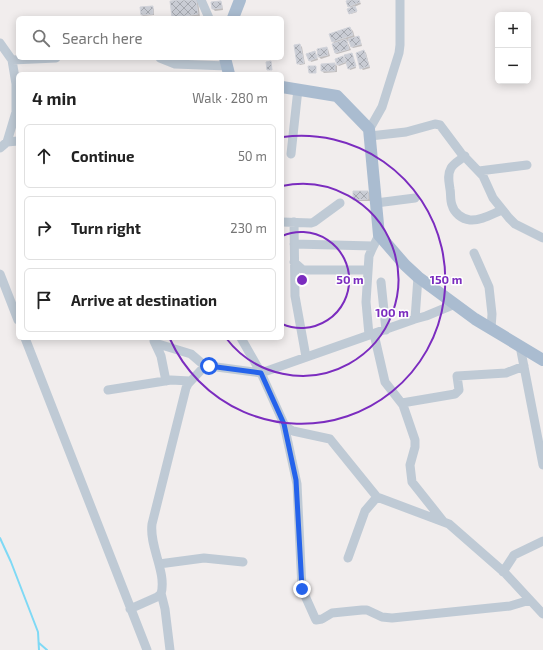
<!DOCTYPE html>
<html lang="en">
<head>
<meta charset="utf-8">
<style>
	body { margin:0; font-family:"Exo 2",sans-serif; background:#f6f6f6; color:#222 }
	.controls { position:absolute; right:12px; top:12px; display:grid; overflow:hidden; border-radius:6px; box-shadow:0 2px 10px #0003 }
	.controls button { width:36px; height:36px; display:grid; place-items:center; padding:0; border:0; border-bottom:1px solid #e0e0e0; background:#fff; color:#222; font:20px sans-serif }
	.stop { position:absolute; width:12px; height:12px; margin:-9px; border:3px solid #2563eb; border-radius:50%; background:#fff }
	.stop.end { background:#2563eb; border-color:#fff; box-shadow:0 1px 4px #0008 }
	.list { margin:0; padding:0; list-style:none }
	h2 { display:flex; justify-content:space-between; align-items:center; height:52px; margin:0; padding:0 16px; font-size:17px }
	h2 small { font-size:13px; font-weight:400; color:#767676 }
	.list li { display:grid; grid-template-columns:26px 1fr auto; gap:12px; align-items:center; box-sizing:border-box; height:64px; margin:0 8px 8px; padding:0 8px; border:1px solid #e0e0e0; border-radius:6px }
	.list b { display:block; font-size:15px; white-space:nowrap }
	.list em { font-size:13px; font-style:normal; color:#767676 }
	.icon { flex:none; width:22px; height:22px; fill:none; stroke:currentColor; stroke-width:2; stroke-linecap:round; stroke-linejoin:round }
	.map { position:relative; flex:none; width:543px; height:650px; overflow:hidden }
	.search { position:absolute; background:#fff; box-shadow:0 2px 10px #0003; left:16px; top:16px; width:268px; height:44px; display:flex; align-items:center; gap:10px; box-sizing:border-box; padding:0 14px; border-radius:6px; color:#767676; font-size:15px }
	.panel { position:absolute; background:#fff; box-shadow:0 2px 10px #0003; left:16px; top:72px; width:268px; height:268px; border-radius:6px }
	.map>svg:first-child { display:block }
	.shadow { fill:#0003 }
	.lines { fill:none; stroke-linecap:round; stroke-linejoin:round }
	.stream { stroke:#7fd9f5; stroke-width:2 }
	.building { fill:url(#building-cross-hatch); stroke:#d1d3da }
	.minor { stroke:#bfcad5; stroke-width:9 }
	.major { stroke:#aabcd0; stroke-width:12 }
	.route { stroke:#2563eb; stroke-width:5 }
	.ring { fill:none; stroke:#7b2cbf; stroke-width:2 }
	.centre { fill:#7b2cbf; stroke:#fff; stroke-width:2 }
	.ring-label { font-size:12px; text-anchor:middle; font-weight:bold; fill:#7b2cbf; stroke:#fff; stroke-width:3; stroke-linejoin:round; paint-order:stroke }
</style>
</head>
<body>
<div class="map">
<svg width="543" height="650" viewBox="0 0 543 650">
	<defs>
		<pattern id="building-cross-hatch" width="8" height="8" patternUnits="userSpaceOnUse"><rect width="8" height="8" fill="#c9ccd4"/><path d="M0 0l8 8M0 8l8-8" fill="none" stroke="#a5a8af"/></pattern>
	</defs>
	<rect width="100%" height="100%" fill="#f1eded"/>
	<path class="shadow" d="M184,0H197L198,1L200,17L194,18H174L171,2Z
		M352,0H359L361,4L354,7L357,12L351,14V9L349,6Z
		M221,2L222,4L223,10L215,11L213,9Z
		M152,7L154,9V15L143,16L142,15Z
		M350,28L353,31L355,38L358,37L360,39L362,46L353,48L352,47L350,40L347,41L351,50L337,54L335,53V44L333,42Z
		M300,45L302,47L305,64L300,65L298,63Z
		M326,48L328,49L330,56L321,59L319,57L318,50Z
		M364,51L366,53L370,68L363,70L361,68Z
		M314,52L316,54L318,60L311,62L310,60Z
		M352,54L356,68L350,70L349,68L347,63L339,66L337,64L343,57L347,62Z
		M335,64L337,66V72L324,73L322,71Z
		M368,192L370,193V201H356L354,199Z"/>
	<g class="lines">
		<path class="stream" d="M0,538L11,562L38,632L39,650
			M39,643L47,650"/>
	</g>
	<path class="building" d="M178,0H196L198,14L172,18L170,1Z
		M349,0H359L360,2L348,7L346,1Z
		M221,1L222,8L212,9L211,2Z
		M153,6V14L141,15L140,7Z
		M355,6L357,11L349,14L347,9Z
		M350,27L353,35L332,42L329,34Z
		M359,36L361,44L351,47L348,39Z
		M346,39L349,49L335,53L332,44Z
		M300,44L304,63L297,64L294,45Z
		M327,47L328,55L318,57L317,49Z
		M364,50L369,66L360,69L356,53Z
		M315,51L317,58L309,61L306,54Z
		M352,53L356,66L348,69L344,55Z
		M343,56L345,62L337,65L335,59Z
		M271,61L272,70H267L266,62Z
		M335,63V71H321V64Z
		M308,66H316V73H309Z
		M353,191H368V199L353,200Z"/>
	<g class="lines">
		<path class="minor" d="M201,0L209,18
			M0,43L12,60L16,84V112L7,142
			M160,58L175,64L227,66
			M12,60L56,58
			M369,130L382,107L399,53L400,45V0
			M370,136L406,132L435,124L440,125L461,153L483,176L493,198L509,218L515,224L543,238
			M0,148L7,142L18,141
			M291,154L298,89
			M465,156C460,160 454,163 451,168C447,175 449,182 450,189C451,194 450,200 452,205C454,213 462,219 470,220C481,221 492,214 502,210
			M479,171L527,165
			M376,203L415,198
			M282,222L311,223L314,222L340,203
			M294,222L295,296L306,357
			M294,244L373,246
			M474,253L489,287L492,314L491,329
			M294,262L303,270H368
			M0,274L18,320
			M381,282L386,330
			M415,319L418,277
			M374,334L385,382L403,405L415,440V447L410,465L412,482L443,521
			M369,335L366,302L369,256L372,249L379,235
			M25,338L147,650
			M241,338L261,373L284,424L288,428L293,431L330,439L377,497L449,524L505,573L543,614
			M154,341L161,356L166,381
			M155,343L191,354L205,366
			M520,346L543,465
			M108,390L171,380L190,381
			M402,403L455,394L459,390L457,376L506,373L524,366
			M284,424L297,484L302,589L315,618L316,620L322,619L332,613L362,610H367L382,617L392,618L510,606L530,600
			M348,558L365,511L377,497
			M159,564L204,558L243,562
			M503,572L514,555L543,541
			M161,593L165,609L170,650
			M130,609L157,597L161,594C167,572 149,547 152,524L186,388L188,384L203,368L205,366H209L261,373L415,319L426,316L455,304"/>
		<path class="major" d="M233,18L240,0
			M225,58L229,74
			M282,87L337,96L369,129L379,235L405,265L418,277L475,319L543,360"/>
	</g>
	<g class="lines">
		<path class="route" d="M209,366L261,373L284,424L296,480L302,589"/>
	</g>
	<g class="ring">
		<path d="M282 236A48 48 0 1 1 282 324"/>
		<path d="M282 186A96 96 0 1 1 226 338"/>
		<path d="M283 137A144 144 0 1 1 170 339"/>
	</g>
	<circle cx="302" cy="280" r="6" class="centre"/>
	<g class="ring-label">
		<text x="350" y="284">50 m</text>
		<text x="446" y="284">150 m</text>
		<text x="392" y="317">100 m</text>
	</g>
</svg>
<div class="controls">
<button>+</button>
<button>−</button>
</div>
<div class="stop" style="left:209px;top:366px"></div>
<div class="stop end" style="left:302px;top:589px"></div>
<div class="search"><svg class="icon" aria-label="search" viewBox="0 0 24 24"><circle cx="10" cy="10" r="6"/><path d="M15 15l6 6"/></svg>Search here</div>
<section class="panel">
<h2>4 min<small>Walk · 280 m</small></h2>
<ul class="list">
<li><svg class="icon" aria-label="ahead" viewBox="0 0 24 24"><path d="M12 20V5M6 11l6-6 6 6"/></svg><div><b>Continue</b></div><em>50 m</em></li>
<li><svg class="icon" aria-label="right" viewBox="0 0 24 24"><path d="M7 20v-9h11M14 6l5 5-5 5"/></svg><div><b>Turn right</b></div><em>230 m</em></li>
<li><svg class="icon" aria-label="arrive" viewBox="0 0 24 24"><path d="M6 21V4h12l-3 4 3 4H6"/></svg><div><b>Arrive at destination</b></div></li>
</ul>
</section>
</div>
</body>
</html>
